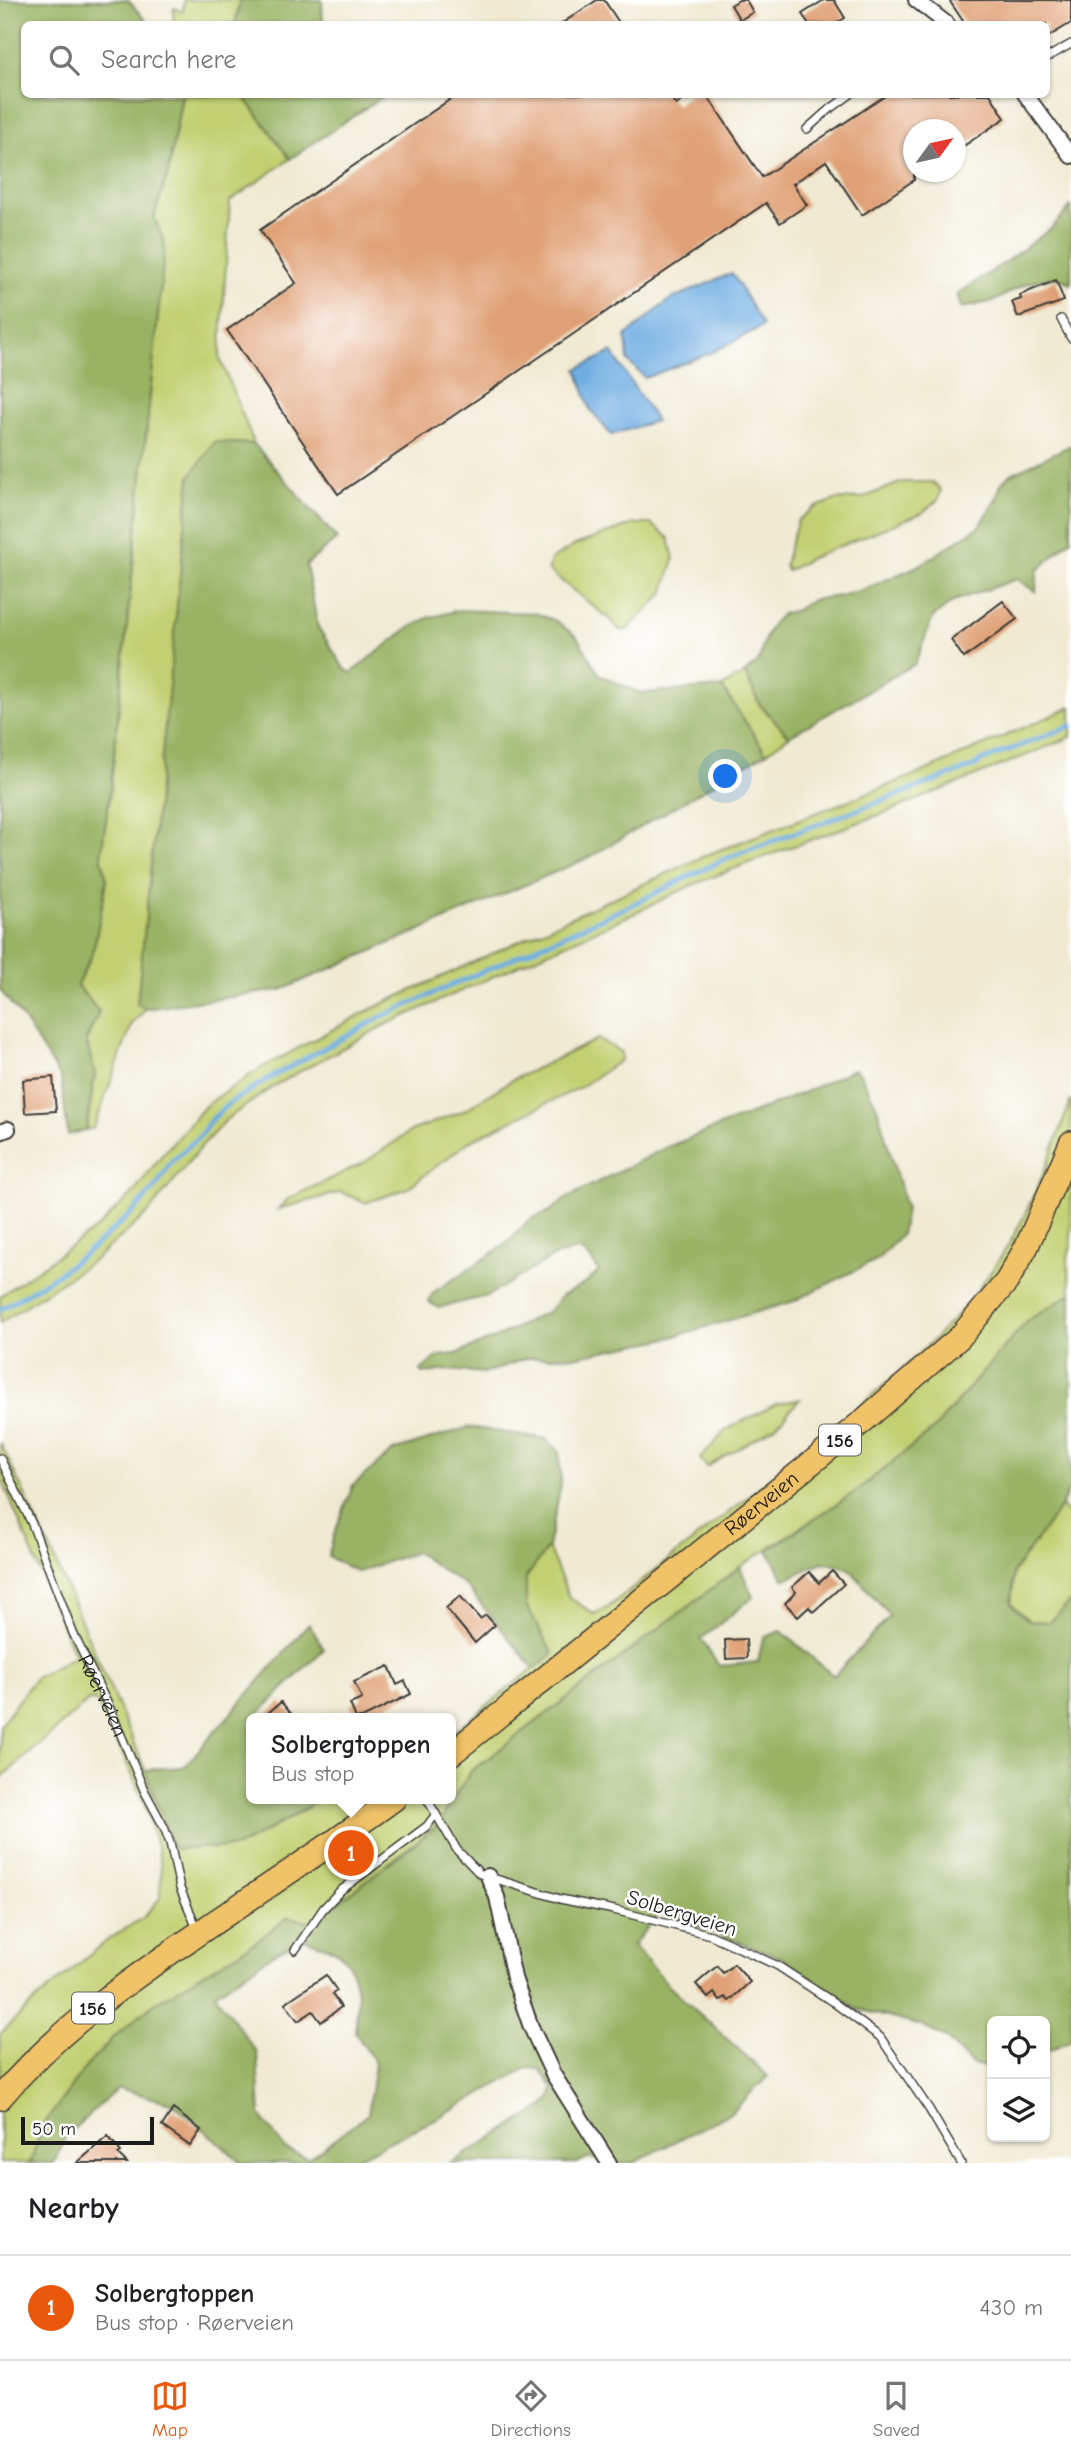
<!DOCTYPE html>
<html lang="en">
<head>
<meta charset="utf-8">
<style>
	body { margin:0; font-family:"Comic Neue",sans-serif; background:#f2f2f2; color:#202124 }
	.controls { position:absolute; right:21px; bottom:21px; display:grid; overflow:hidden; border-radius:10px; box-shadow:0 2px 5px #0004 }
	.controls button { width:63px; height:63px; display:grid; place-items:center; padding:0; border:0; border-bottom:2px solid #e0e0e0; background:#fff; color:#202124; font:35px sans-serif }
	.compass { position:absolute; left:903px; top:119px; width:63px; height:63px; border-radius:50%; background:#fff; box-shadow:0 2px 5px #0004; rotate:57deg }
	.scale { position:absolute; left:21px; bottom:18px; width:133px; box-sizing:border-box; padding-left:7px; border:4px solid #1c1c1c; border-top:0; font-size:19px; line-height:24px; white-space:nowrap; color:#1c1c1c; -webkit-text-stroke:5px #fff; paint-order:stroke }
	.you { position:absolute; left:726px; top:777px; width:24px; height:24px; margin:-18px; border:5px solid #fff; border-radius:50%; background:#1a73e8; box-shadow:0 0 0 10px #1a73e833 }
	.badge { display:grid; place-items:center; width:46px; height:46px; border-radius:50%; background:#ea580c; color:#fff; font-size:23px; font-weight:700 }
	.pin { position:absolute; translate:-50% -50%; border:4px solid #fff; box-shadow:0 2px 7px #0006 }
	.popup { position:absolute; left:246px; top:1713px; width:210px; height:91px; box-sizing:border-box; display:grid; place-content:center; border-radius:10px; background:#fff; filter:drop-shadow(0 2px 5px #0005); font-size:23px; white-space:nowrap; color:#757577 }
	.popup b { font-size:26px; color:#202124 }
	.popup::after { content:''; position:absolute; left:50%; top:100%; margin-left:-14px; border:14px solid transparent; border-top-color:#fff }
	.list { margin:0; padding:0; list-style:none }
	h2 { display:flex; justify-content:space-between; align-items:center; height:91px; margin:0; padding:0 28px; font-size:30px }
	h2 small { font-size:23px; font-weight:400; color:#757577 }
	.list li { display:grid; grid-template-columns:46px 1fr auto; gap:21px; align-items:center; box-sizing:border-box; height:105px; padding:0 28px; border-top:2px solid #e0e0e0 }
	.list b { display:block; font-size:26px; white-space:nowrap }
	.list p { margin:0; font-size:23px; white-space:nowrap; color:#757577 }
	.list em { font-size:23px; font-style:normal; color:#757577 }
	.icon { flex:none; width:38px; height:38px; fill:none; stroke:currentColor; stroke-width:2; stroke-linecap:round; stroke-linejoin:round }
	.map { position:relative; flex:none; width:1071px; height:2163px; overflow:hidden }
	.search { position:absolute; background:#fff; box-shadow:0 2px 5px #0004; left:21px; right:21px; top:21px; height:77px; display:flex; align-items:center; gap:18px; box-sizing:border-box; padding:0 24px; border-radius:10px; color:#757577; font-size:26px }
	.sheet { height:196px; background:#fff }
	nav { display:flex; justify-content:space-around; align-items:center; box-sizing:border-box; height:98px; border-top:2px solid #e0e0e0; background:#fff; font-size:19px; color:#757577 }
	nav a { display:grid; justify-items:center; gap:4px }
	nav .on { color:#ea580c }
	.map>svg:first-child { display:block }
	.green { fill:#c2d072; stroke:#6f7647; stroke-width:2 }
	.forest { fill:#99b264; stroke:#5a6740; stroke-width:2; fill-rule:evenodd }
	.water { fill:#6faee2; stroke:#46657f; stroke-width:2 }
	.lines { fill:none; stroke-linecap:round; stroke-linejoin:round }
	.stream { stroke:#6faee2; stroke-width:5 }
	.building { fill:#e0a176 }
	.service-casing { stroke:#3c3b37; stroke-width:10 }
	.minor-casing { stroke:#3c3b37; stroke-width:18 }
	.primary-casing { stroke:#3c3b37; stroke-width:26 }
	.service { stroke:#fff; stroke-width:7 }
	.minor { stroke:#fff; stroke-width:14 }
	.primary { stroke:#f1c369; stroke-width:23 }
	.labels { text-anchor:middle; stroke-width:5; stroke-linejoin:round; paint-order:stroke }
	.shield { fill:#fff; stroke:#606060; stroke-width:2 }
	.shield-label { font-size:19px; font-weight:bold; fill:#1c1c1c }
	.street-label { font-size:21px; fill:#1c1c1c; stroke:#fff }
</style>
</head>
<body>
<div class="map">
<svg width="1071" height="2163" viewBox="0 0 1071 2163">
	<rect width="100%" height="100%" fill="#fff"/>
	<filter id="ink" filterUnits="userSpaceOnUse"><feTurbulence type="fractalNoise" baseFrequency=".0143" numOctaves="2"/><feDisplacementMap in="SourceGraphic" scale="14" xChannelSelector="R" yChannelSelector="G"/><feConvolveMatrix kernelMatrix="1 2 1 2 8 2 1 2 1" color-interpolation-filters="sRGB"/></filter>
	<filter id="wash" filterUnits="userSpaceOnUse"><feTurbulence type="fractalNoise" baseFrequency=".00686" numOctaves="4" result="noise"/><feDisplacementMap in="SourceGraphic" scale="28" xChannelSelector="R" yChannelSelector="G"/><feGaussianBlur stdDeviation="1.57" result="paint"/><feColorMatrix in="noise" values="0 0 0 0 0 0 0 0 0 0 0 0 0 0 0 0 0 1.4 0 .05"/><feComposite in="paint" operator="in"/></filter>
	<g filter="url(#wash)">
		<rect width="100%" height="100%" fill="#f0ead3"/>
		<path class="green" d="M184,0H240L235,24H173L174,8L183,12Z
			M182,95H243L290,159L230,201L220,358L254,444L215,443L137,1004L146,1009L132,1024L94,1128L86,1130L95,1074L86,1040L99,1012L77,985L93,953L107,880L101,855L111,785L165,245L154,217L168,173Z
			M902,482H933L941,490L938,500L922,513L813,557L787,571L785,566L789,548L798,520L814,508L835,500L862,498Z
			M634,524H651L669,538L674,559L663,594L627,630H620L608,618L548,570L551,560L575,545Z
			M745,673L759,704L789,736L766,753L722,687Z
			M1071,707V737L890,811L772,854L692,885L635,913L385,1025L277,1084L227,1119L200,1148L148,1213L121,1237L93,1261L0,1323V1296L97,1228L132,1194L162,1155L207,1104L261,1068L369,1010L709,854L920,773Z
			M598,1039L621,1052V1060L581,1087L471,1140L406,1189L365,1203L341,1192L278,1209L288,1199L365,1162L411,1131L463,1111L512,1080Z
			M1071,1100V1247C1064,1261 1071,1278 1071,1294L1027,1321L935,1428L855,1492L740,1567L470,1772L438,1825L313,1922L288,1917L256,1942L153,2004L113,2038L84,2069L30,2163H0V2034L35,2001L110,1938L144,1917L160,1898C160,1886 162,1873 160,1860C149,1804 122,1751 95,1700L88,1701L0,1779V1725L35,1678L75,1656L0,1475V1442L51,1551L146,1771L173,1849L237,1847L283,1822L321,1799H349L356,1804L363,1799H451V1734L552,1654L526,1605V1578L548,1547L569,1597L594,1614L607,1608C678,1552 750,1497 819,1439C881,1389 943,1339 990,1273C1027,1222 1050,1159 1071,1100Z
			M800,1399L776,1426L707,1467L700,1459L726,1430L776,1404Z
			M1061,1506L1071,1518V1601L1049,1622L1029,1621L1011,1604L1014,1571Z"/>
		<path class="forest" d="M0,0H128L149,24H24V94L182,95L168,173L154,217L165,245L111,785L101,855L107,880L93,953L77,985L99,1012L86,1040L95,1074L86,1130L68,1135L61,1078L23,1019L0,990Z
			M240,0H322L323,24H235Z
			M243,95H385L290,159Z
			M1071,206V284L1058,277L1027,283L994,301L961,308L957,294L1004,263L1053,227Z
			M215,442L254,444L337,539L306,565L318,627L344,668L351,673L407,629L428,618L459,610L535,613L556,621L577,637L600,675L640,693L722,687L766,753L588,858L281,990L146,1009L137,1004L190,476Z
			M1071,445V539L1037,571L1036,592L1017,579L954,601L933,617L915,664L789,736L759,704L745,673L759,661L764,641L772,624L782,614L796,610L812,600L840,596L865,589L920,565L980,526L996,499L1001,484L1009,475Z
			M854,1069L860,1074L877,1107L906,1208L901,1235L878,1259L794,1301L669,1338L579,1356L527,1358L486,1373L446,1370L422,1374L421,1370L438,1356L456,1354L502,1335L549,1311L561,1296L586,1283L599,1271L590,1258L578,1249L553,1257L487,1296L438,1308L428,1301L434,1292L502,1247L531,1219L550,1211L568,1197L665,1148L805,1092Z
			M1071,1294V1486L1061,1506L1014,1571L1011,1604L1029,1621L1049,1622L1071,1601V2040L1045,2052V2021H992V2068L971,2064L946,2038L922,2026L857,2009L781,1958L660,1912L633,1945L671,1988L768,2076L731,2113L633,2163H607L589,2157L577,2163H451L544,2106L551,2097L553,2088L540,2069L527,2068L430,2122L346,2163H242L174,2104L118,2088L67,2135L54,2163H30L42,2127L84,2069L113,2038L153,2004L256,1942L288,1917L313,1922L438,1825L470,1772L740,1567L753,1597L701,1639L719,1666L758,1662L763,1638L781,1631L834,1676L890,1616L849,1568L822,1562L784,1580L768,1550L855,1492L935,1428L1027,1321ZM304,1939C314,1943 332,1947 340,1954C361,1974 358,2006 355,2032L375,2063L368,2114L309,2158L285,2149L260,2115L257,2053L215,1994L275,1953Z
			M469,1427L546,1439L559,1451L561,1485L548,1547L526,1578V1605L553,1654L534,1669L467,1587L416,1552L358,1572L328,1557L334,1535L353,1485L393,1451Z
			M309,1624L324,1649L256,1716L257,1718H251V1799H321L283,1822L237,1847L173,1849L146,1771C160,1766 171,1770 185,1766Z"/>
		<path class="water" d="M732,273L763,326L713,352L645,378L628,361L626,336L669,300Z
			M612,352L656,421L611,435L590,409L577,369Z"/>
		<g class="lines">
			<path class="stream" d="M0,1310L58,1274L95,1246L135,1210L156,1186L171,1162L201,1135L209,1122L228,1104L268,1079L381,1017L629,906L727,858L975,766L981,761L1071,726"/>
		</g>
		<g id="blocks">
			<path class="building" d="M597,0H604L620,24H561Z
				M739,0H746L753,12L740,20L731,5Z
				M824,0H834L845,18L835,24H809L802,14Z
				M949,0H1071V23L1046,38V24H965Z
				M458,94H668L676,105L691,94H706L762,177L888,94H990L1005,118L956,151V130H914V180L862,215L826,161L793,184L807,205L780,223L766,203L338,494L227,330L296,283L260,230Z
				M1056,280L1064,301L1018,317L1012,302L1021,299L1020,295Z
				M1003,601L1017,619L964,658L951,640Z
				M53,1077L56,1111L25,1113L23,1080Z
				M832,1571L844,1584L813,1612L809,1607L798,1617L785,1603L796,1592L792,1587L809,1572L819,1583Z
				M460,1596L480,1619L486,1615L495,1625L475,1643L446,1608Z
				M746,1639L747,1658L726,1659L725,1640Z
				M389,1666L397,1685L405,1681L411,1694L362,1718H356L350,1704L362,1699L354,1682Z
				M281,1702L295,1718H262Z
				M734,1964L750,1982L729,2001L725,1997L720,2001L714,1993L708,1998L696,1984L717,1966L723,1973Z
				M326,1975L337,1991L332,1994L341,2007L321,2022L313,2011L298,2021L285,2003Z
				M173,2109L201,2130L190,2146L162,2126Z
				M108,2136L121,2152L118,2154L127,2163H77Z"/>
		</g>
	</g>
	<g filter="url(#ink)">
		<use href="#blocks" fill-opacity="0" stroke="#3c3b37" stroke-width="2"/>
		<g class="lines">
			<g class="service-casing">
				<g id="service">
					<path d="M1046,58L1071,44"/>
					<path d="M807,129L826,112L851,94"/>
					<path d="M1061,319L1071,338"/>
					<path id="s1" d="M0,1458L32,1524L73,1633L111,1711L144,1790L164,1827L170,1843L180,1888L198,1931"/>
					<path d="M427,1799L457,1850L480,1874L560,1899L614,1910L711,1935L778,1966L833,2002L880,2037L929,2109L961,2163"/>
					<path d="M295,1950L323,1909L340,1891L427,1826L436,1814"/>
				</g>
			</g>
			<g class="minor-casing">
				<path id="minor" d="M916,0L947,24
					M1025,94L1071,156
					M0,1132L8,1129
					M488,1876L497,1897L514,1978L531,2027L553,2074L609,2163"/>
			</g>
			<g class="primary-casing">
				<g id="primary">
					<path id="s2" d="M451,1754L862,1422L960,1337L1007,1281L1027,1246L1071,1143"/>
					<path d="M0,2098C59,2028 134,1977 209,1926C271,1884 334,1843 394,1799"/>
				</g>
			</g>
			<use href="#service" class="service"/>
			<use href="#minor" class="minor"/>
			<use href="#primary" class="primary"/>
		</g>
	</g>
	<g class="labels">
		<g class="shield">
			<rect x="819" y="1424.5" width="42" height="31" rx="5"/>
			<rect x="72" y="1992.5" width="42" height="31" rx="5"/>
		</g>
		<g class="shield-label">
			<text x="840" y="1447">156</text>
			<text x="93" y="2015">156</text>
		</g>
		<g class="street-label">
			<text dy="7" stroke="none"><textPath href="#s2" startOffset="399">Røerveien</textPath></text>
			<text dy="7" stroke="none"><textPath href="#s1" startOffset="259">Røerveien</textPath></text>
			<text transform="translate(682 1913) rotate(17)" y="7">Solbergveien</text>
		</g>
	</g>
</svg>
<div class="controls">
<button><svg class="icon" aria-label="locate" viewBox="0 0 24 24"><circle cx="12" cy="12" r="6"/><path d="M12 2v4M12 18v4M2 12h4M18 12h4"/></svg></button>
<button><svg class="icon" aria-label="layers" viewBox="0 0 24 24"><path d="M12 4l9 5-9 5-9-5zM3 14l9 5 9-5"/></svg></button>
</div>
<svg class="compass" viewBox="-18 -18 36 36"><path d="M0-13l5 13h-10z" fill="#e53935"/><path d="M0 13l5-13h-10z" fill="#757577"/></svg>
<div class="scale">50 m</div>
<div class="you"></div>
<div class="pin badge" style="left:351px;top:1853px">1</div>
<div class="popup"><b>Solbergtoppen</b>Bus stop</div>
<div class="search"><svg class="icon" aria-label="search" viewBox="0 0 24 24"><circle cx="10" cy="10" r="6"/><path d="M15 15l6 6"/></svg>Search here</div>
</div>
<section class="sheet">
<h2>Nearby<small></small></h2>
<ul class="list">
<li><span class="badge">1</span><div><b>Solbergtoppen</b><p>Bus stop · Røerveien</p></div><em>430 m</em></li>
</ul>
</section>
<nav>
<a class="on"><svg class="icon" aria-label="map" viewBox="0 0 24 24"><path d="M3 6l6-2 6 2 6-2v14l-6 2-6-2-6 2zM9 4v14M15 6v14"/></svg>Map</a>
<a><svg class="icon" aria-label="directions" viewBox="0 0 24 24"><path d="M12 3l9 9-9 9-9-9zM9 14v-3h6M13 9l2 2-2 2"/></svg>Directions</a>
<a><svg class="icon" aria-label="saved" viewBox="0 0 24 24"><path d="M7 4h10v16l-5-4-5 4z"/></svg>Saved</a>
</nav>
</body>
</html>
